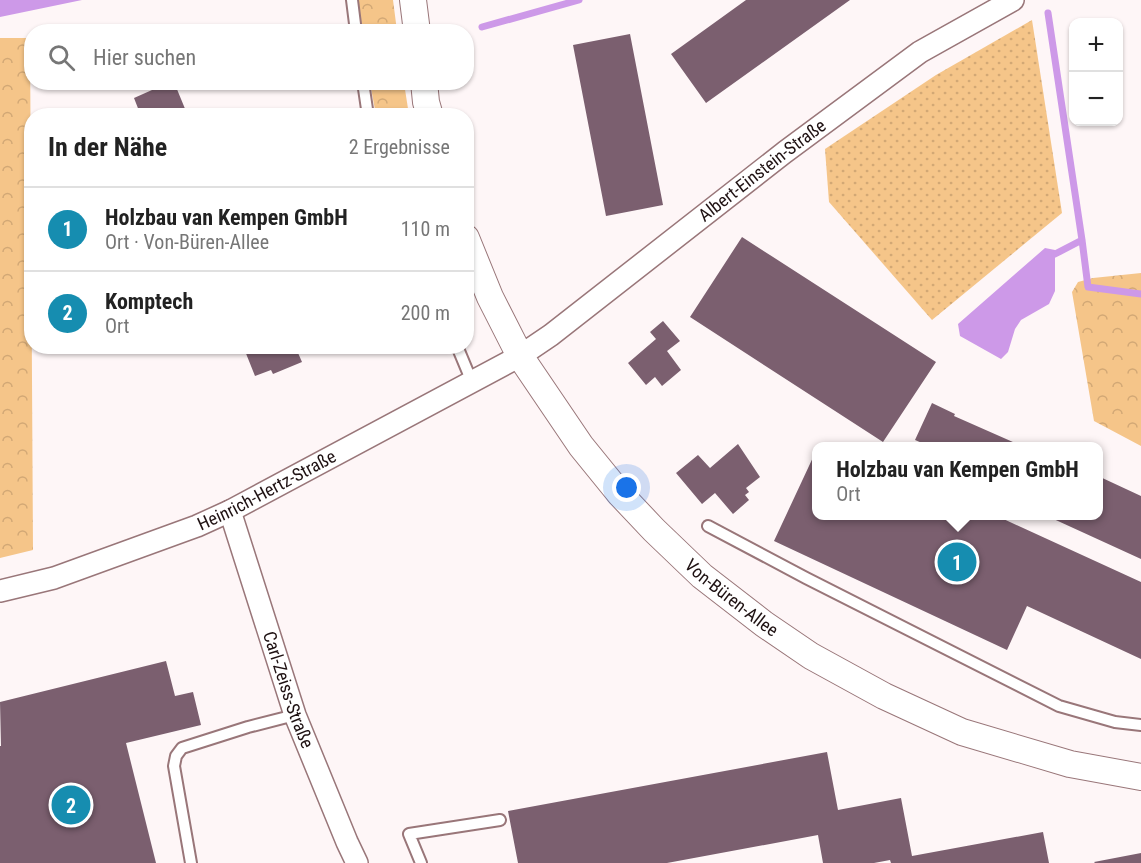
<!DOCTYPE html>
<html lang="de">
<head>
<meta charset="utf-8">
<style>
	body { margin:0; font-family:"Roboto Condensed",sans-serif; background:#f2f2f2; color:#222 }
	.controls { position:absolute; right:18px; top:18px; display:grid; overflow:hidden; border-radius:12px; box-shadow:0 2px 4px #0004 }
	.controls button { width:54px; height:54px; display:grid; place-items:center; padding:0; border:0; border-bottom:2px solid #e0e0e0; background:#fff; color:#222; font:30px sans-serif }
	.you { position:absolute; left:627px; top:488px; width:21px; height:21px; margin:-15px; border:4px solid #fff; border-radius:50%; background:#1a73e8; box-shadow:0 0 0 9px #1a73e833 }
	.badge { display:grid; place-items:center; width:39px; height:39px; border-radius:50%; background:#168db0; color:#fff; font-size:20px; font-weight:700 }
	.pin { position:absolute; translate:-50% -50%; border:3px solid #fff; box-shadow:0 2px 6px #0006 }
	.popup { position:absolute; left:812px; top:442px; width:291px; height:78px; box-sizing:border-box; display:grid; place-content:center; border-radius:12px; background:#fff; filter:drop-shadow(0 2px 4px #0005); font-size:20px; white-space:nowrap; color:#767676 }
	.popup b { font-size:22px; color:#222 }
	.popup::after { content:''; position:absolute; left:50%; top:100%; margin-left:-12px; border:12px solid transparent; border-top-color:#fff }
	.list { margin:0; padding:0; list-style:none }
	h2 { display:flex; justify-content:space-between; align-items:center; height:78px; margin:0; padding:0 24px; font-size:26px }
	h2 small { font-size:20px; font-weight:400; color:#767676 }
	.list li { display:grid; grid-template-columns:39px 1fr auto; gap:18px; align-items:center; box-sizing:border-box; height:84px; padding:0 24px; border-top:2px solid #e0e0e0 }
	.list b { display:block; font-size:22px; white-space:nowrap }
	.list p { margin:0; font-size:20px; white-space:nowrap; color:#767676 }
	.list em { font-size:20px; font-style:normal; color:#767676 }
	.icon { flex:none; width:33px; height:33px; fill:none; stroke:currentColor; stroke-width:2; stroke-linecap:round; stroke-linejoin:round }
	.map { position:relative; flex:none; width:1141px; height:863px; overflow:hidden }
	.search { position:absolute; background:#fff; box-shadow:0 2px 4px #0004; left:24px; top:24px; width:450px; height:66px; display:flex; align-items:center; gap:15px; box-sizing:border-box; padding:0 21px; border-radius:24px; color:#767676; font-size:22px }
	.panel { position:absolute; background:#fff; box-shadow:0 2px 4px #0004; left:24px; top:108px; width:450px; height:246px; border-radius:24px }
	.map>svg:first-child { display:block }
	.grass { fill:url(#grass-dots) }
	.forest { fill:url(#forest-crowns) }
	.water { fill:#cd99e8 }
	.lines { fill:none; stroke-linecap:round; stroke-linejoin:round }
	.stream { stroke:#cd99e8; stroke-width:7 }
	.building { fill:#7b5f6f }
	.service-casing { stroke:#997679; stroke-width:14 }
	.minor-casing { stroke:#997679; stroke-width:24 }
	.tertiary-casing { stroke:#997679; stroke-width:28 }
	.service { stroke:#fff; stroke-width:10 }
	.minor { stroke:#fff; stroke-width:21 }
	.tertiary { stroke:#fff; stroke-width:26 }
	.labels { text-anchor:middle; stroke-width:5; stroke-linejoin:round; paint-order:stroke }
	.street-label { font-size:18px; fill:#1e1112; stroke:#fff }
</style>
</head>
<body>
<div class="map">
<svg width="1141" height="863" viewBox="0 0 1141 863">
	<defs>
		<pattern id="grass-dots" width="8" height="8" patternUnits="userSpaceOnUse" patternTransform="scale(1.5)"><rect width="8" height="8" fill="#f5c589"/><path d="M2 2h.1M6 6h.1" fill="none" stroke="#d2a875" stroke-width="1.8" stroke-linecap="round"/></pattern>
		<pattern id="forest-crowns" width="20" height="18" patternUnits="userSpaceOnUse" patternTransform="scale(1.5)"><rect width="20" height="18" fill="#f5c589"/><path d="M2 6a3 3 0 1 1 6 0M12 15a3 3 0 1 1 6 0" fill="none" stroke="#d2a875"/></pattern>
	</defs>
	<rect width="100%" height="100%" fill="#fef6f7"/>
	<path class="grass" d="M1032,20L1062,213L932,320L829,202L825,149L936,75Z"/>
	<path class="forest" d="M358,0H393L397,31H362Z
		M0,38H30L33,550L0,558Z
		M370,83H404L409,115H376Z
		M1141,273V446L1094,421L1072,292L1078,282L1093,278Z"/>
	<path class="water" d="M0,0H82L0,17Z
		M1045,248L1055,250V291L1049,304L1021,320L1015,329L1008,352L1001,359L960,336L958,324Z"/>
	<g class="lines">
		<path class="stream" d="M1048,13L1082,240L1088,287L1141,294
			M482,27L579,0
			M1055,254L1082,240"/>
	</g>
	<path class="building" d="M746,0H850L706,103L671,54Z
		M630,34L663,205L606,216L573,45Z
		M170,82H174L188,116H141L134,98Z
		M742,237L936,362L883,442L690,317Z
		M663,321L680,341L667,351L681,370L662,386L655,377L646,385L628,363L656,339L650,332Z
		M243,346H295L302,362L273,374L271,370L255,376Z
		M932,403L955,414L954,416L1022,446H929L915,440Z
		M738,444L760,477L746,488L749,492L745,495L749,500L733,514L715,493L702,504L676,473L698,455L710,468Z
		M816,451V516H997L1141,582V659L1027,606L1007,650L774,541Z
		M1098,476L1141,496V559L1047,516H1098Z
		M166,661L175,696L193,692L201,725L126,743L156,863H0V746H1L0,702Z
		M827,752L838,810L901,798L912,856L1043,832L1049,863H891L890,860L874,863H823L818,835L667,863H518L508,811Z
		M1141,853V863H1095L1094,862Z"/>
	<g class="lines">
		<g class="service-casing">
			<path id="service" d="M352,0L356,32
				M363,82L368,116
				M457,346L472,382
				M708,526L806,578L1059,706L1115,722L1141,725
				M191,863L174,766L176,756L182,748L248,727L295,715
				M421,863L409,834L500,820"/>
		</g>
		<g class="minor-casing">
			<g id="minor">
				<path id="s1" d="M230,511L295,715L347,842L357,863"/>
				<path id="s2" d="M0,591L54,578L197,526L230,511L520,356L551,335L785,152L920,52L1013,0"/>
			</g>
		</g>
		<g class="tertiary-casing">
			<g id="tertiary">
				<path d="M413,0L417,32"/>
				<path d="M424,82L426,102L430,116"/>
				<path id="s3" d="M466,238L490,297L520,356L581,446L620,494L654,530L702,576L764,624L811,656L884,696L962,732L1070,764L1141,777"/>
			</g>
		</g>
		<use href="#service" class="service"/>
		<use href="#minor" class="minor"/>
		<use href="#tertiary" class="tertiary"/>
	</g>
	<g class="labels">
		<g class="street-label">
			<text dy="6" stroke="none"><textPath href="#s2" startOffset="878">Albert-Einstein-Straße</textPath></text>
			<text dy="6" stroke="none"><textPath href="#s2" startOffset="286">Heinrich-Hertz-Straße</textPath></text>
			<text dy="6" stroke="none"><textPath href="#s3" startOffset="453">Von-Büren-Allee</textPath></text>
			<text dy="6" stroke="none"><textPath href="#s1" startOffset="188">Carl-Zeiss-Straße</textPath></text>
		</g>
	</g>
</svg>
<div class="controls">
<button>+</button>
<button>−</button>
</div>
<div class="you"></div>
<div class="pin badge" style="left:957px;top:562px">1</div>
<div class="popup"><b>Holzbau van Kempen GmbH</b>Ort</div>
<div class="pin badge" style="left:71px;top:805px">2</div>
<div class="search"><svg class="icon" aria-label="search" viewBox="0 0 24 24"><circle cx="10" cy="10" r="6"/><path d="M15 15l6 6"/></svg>Hier suchen</div>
<section class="panel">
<h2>In der Nähe<small>2 Ergebnisse</small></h2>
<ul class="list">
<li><span class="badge">1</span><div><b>Holzbau van Kempen GmbH</b><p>Ort · Von-Büren-Allee</p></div><em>110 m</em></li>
<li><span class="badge">2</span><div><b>Komptech</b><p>Ort</p></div><em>200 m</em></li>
</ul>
</section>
</div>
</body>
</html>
